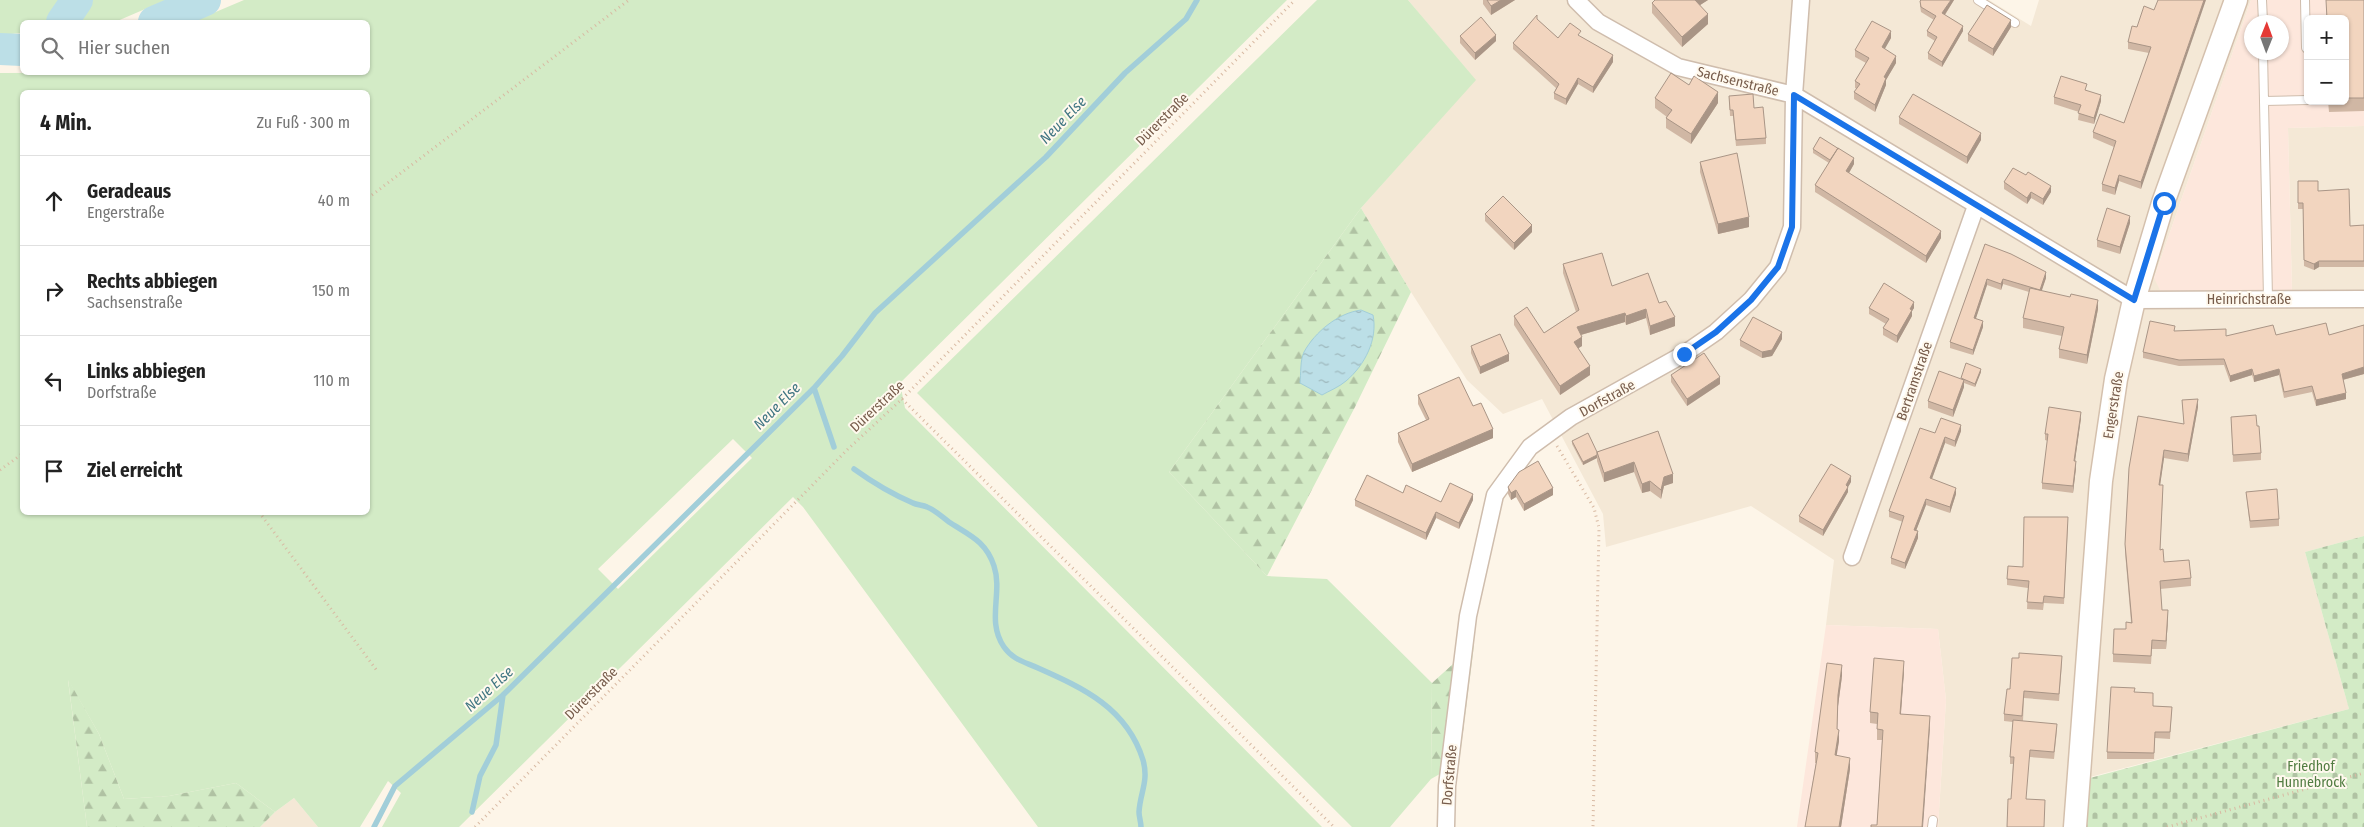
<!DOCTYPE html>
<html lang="de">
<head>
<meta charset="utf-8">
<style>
	body { margin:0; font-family:"Fira Sans Condensed",sans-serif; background:#f6f6f6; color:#222 }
	.controls { position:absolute; right:15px; top:15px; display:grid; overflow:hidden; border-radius:8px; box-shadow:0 1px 4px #0004 }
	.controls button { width:45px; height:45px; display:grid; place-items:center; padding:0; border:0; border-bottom:1px solid #e0e0e0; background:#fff; color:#222; font:25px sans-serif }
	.compass { position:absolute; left:2244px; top:15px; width:45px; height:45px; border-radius:50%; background:#fff; box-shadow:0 1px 4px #0004; rotate:1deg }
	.stop { position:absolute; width:15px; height:15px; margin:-11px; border:4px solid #1a73e8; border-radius:50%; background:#fff }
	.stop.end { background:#1a73e8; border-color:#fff; box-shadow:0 1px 5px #0008 }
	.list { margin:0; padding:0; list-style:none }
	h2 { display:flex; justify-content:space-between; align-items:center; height:65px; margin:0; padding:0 20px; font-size:21px }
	h2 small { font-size:16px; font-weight:400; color:#767676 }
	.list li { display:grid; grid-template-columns:32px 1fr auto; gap:15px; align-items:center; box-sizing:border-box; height:90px; padding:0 20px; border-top:1px solid #e0e0e0 }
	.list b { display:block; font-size:19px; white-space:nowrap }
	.list p { margin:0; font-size:16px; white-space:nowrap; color:#767676 }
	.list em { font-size:16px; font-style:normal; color:#767676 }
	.icon { flex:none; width:28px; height:28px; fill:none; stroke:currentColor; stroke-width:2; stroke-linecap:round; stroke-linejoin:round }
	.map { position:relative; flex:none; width:2364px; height:827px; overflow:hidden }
	.search { position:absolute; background:#fff; box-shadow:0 1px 4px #0004; left:20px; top:20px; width:350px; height:55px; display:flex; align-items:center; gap:12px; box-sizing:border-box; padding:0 18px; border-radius:8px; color:#767676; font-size:19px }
	.panel { position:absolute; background:#fff; box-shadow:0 1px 4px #0004; left:20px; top:90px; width:350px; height:425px; border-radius:8px }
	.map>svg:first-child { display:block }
	.residential { fill:#f4e8d6 }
	.commercial { fill:#fde7dc; fill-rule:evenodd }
	.grass { fill:#d3ebc6; fill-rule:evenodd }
	.forest { fill:url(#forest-firs) }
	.cemetery { fill:url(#cemetery-stones) }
	.water { fill:url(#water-ripples); stroke:#a2ced9 }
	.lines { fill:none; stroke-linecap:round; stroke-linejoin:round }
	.stream { stroke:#a2ced9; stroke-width:5.5 }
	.river { stroke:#bcdfe7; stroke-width:32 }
	.service-casing { stroke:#cfbdad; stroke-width:10 }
	.minor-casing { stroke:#cfbdad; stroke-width:19 }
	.secondary-casing { stroke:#d4c0ad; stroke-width:25 }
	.path { stroke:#d8b9a2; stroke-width:3; stroke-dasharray:1 4; stroke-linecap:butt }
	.service { stroke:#fff; stroke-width:8 }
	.minor { stroke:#fff; stroke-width:16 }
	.secondary { stroke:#fff; stroke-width:22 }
	.wall { fill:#d0b7a4 }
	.shaded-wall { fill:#a99586 }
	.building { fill:#f2d5bf; stroke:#a99586 }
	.route { stroke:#1a73e8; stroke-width:6 }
	.labels { text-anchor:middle; stroke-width:4; stroke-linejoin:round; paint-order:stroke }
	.street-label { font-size:14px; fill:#775c4b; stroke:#fff9ee }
	.park-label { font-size:14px; fill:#527d42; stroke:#fff9ee }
	.water-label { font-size:15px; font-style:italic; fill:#417683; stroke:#fff9ee }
</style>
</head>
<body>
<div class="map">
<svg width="2364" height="827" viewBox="0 0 2364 827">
	<defs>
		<pattern id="forest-firs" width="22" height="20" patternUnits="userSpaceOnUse" patternTransform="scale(1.25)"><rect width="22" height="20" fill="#d3ebc6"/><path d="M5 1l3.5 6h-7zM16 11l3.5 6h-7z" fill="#b0c2a3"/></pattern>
		<pattern id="cemetery-stones" width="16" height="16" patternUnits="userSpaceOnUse" patternTransform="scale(1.25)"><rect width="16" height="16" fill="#d3ebc6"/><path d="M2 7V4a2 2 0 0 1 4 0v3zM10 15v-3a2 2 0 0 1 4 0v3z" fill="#b0c2a3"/></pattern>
		<pattern id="water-ripples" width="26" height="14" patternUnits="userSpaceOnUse" patternTransform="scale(1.25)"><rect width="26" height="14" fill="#bcdfe7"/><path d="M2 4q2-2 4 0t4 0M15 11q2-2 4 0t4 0" fill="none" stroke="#9eb8bd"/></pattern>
	</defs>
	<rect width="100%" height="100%" fill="#fdf5e8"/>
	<path class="residential" d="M1408,0H1989L2031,26L2039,0H2251L2154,278L2292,290L2288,128L2364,126V536L2305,552L2349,709L2090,777L2087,827H1938L1946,700L1938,629L1826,625L1834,560L1751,506L1606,547L1603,514L1542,399L1503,414L1467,380L1411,292L1361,208L1475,80Z
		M294,798L318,827H260L275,812Z"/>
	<path class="commercial" d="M2251,0H2364V126L2288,128L2292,291L2162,294L2154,278ZM2308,19H2345V101H2308ZM2252,22H2282V52H2252Z
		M1826,625L1938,629L1946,700L1938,827H1797Z"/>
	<path class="grass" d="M0,0H166L115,22H22V33L0,35Z
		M244,0H1287L900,383L905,408L1322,827H1038L803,507L793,497L459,827H382L401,793L388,781L360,827H318L294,798L275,812L236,783L169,796L124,799L99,734L68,680L87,827H0V73L368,72V22H192ZM22,92H368V512H22ZM733,439L752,458L618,589L598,569Z
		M1317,0H1408L1476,80L1361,208L1169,472L1267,576L1327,579L1432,683L1431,779L1390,827H1352L917,393Z"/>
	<path class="forest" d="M1361,208L1411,292L1355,407L1267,576L1169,472Z
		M1474,645L1459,763L1431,779L1432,683Z
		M68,679L99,734L124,799L169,796L236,783L275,812L260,827H87Z"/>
	<path class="cemetery" d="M2364,536V827H2087L2090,778L2349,709L2305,552Z"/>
	<path class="water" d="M1361,310L1373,315C1378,339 1365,365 1346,381C1339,387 1329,391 1322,395L1300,383C1301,374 1300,360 1304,352C1315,332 1338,313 1361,310Z"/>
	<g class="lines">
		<path class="stream" d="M814,388L834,447
			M854,469C872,482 892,494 913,503C917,505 923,505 927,507C935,510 942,517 949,522C969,535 986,541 994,566C1003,593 986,621 1004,647C1013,660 1025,662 1038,668C1083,688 1127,708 1143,760C1149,781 1140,793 1139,812C1139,817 1141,822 1141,827
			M472,812L480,776L496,745L503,695
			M374,827L395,786L503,695L814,388L842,356L875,313L1046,157L1125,73L1186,19L1197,0"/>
		<path class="river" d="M62,22L77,0
			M154,22L205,0
			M0,49L22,50"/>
		<g class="service-casing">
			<path id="service" d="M1978,0L2015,23
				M2262,0L2263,22
				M2305,0L2306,48L2308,50
				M2263,52L2268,299
				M2264,101L2308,100
				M1932,827L1933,820"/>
		</g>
		<g class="minor-casing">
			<path id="minor" d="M1576,0L1598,22L1678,67L1794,95L2134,300L2364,299
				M1852,557L1976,206
				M1446,827L1447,786L1468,616L1495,495L1530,447L1571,417L1684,354L1716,332L1751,300L1778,267L1792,227L1794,95L1801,0"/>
		</g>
		<g class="secondary-casing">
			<path id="secondary" d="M2075,827L2101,481L2116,379L2134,300L2163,203L2236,0"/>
		</g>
		<path class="path" d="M368,198L629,0
			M902,399L1334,827
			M1557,446L1594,508L1599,528L1593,827
			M0,470L22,454
			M259,512L378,672
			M475,827L848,449L902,399L1295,0
			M2167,827L2364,773"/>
		<use href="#service" class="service"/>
		<use href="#minor" class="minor"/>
		<use href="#secondary" class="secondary"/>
	</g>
	<path class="wall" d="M1483,0H1515L1491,15L1483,4Z
		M1708,0L1700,5L1708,24L1682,47L1652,13V3Z
		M1954,0L1945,15L1963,31L1942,67L1928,59V53L1935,41L1927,36V31L1934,20L1921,12L1920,6V1Z
		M2364,0V111L2329,112L2328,101H2345V19Z
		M2154,10L2141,189L2119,181L2115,195L2102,191V184L2114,147L2093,138V132L2124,123L2149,53L2128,49V42L2137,27Z
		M1537,19L1558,38L1581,37L1613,62L1593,93L1578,84L1566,105L1554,99V93L1556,88L1513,49V43Z
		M2011,27L1993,56L1968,41V34Z
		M1460,36L1496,41L1475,60L1460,43Z
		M1891,38L1884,49L1896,63L1886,80V85L1875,112L1854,99V92L1857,89L1855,88V81L1866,63L1855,57V50Z
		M1689,85L1718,103L1691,144L1666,128V118L1667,117L1655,108V98Z
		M2087,91L2101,101L2094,124L2078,120L2079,112L2054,104V97Z
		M1729,96L1766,138V144L1736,146L1733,116H1730Z
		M1899,117L1981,140L1967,164L1899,124Z
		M1813,149H1839L1854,164L1849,173L1941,238L1926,263L1815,192V185L1829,163L1813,153Z
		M1700,162L1749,227L1718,234L1700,172Z
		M2298,181L2318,191L2350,226L2364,225V267H2319L2314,270L2304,266L2303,209H2298Z
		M2004,182L2051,192L2043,205L2031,198L2027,204L2004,189Z
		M1485,214L1532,232L1514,250L1485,221Z
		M2130,223L2120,254L2097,247V240Z
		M1985,244L2046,278L2041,291L2098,309L2087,364L2059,358V349L2062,336L2023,328V318L2029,292L2003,284L2001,290L1987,285L1976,318L1983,327L1973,355L1950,348V342Z
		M1563,264L1612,286L1659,303L1675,326L1650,335L1646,318L1626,325L1625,322L1581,335L1582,346L1578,348L1590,375L1560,395L1514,325V316L1544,333L1576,312L1563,273Z
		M1869,308H1914L1912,311V316L1897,343L1883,335V328L1886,324L1869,314Z
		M2364,325V374L2343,380L2346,399L2316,406L2312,392L2284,398L2279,375L2254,382L2252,375L2230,382L2224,365L2179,366L2143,358V352L2175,331L2226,336L2276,335H2329Z
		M1782,339L1772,356L1762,358L1740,346V340Z
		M1471,346L1509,361L1480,374L1471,353Z
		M1981,372L1975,387L1964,383V387L1953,417L1928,408V401L1961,379Z
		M1671,375L1720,384L1687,406L1671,382Z
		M1418,395L1473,406L1493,438L1412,472L1398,442V433L1426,420L1418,404Z
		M2182,400L2198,407L2188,462L2164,458L2160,485L2163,493L2160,550L2164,562L2191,578V586L2160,589L2162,610L2168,618L2166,649H2152L2151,664L2113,662V654L2126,629L2131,622L2125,552L2129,468L2184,424Z
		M2231,417L2257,426L2261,453V460L2233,462Z
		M2081,418L2075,461L2076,468L2073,493L2042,489V483L2048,441L2045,440V434Z
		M1658,431L1673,483L1664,486L1661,499L1650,491L1642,493L1634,472L1604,482L1597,461V458L1583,465L1572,444V441L1597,452Z
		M1961,431L1955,447L1945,443L1932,479L1956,494L1950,513L1926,505L1916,531L1918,538L1905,569L1891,564V558L1903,522L1889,517V511L1935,433Z
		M1851,482L1848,487V492L1823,536L1799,522V516Z
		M1508,487L1553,495L1524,511L1516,497L1511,500L1508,494Z
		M2246,492L2279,519V526L2250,528Z
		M1403,493L1441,502L1473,500L1459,529L1436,518L1426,540L1355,506V500Z
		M2068,524L2064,604L2044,603L2043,610L2027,609L2028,588L2007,585V579L2023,567Z
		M2062,663L2059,701L2024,698L2023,721L2057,730L2054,759L2030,757L2011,799L2013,764H2010V757L2013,722L2004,721V714L2010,689Z
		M1904,671L1901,714L1930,727L1877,825L1882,740H1877V724L1870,723V712Z
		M1842,676L1838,706L1837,729L1839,741L1836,756L1850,769L1841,827H1805L1816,763H1815V752Z
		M2135,692L2153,706L2172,707L2170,739L2155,738L2154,759H2107V752Z"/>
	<path class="shaded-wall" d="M1501,0H1515L1491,15V6Z
		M1694,0H1708L1694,9Z
		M1951,0H1954L1942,19V13Z
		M2204,0H2206L2141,189V182Z
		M1708,14V24L1682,47V37Z
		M2011,20V27L1993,56V49Z
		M1963,26V31L1942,67V62Z
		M1891,31V38L1882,54V47Z
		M1496,35V41L1475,60V53Z
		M1613,55V62L1593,93V87Z
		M1896,56V63L1886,80V85L1875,112V105L1884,77Z
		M1578,78V84L1566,105V99Z
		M1718,92V103L1691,144V134Z
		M2101,95V101L2094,124V118Z
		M1981,133V140L1967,164V157Z
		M1854,158V164L1846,178V171Z
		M2119,175V181L2115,195V188Z
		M2051,186V192L2043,205V199Z
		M2031,192V198L2027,204V198Z
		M2130,216V223L2120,254V247Z
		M1749,217V227L1718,234V224Z
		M1532,225V232L1514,250V243Z
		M1941,231V238L1926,263V256Z
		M2319,261V267L2314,270V264Z
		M2046,272V278L2040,296V290Z
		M1987,279V285L1974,324V318Z
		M2003,279V284L2001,290V284Z
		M2098,300V309L2087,364V355Z
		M1914,302V308L1912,311V316L1897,343V336L1910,309Z
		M1646,309V318L1626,325V316Z
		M1625,313V322L1577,336V327Z
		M1675,317V326L1650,335V326Z
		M1983,321V327L1973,355V350Z
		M1782,332V339L1772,356L1762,358V352Z
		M1582,337V346L1574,351V342Z
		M1509,354V361L1480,374V367Z
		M1590,366V375L1560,395V386Z
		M2364,367V374L2342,380V374Z
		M1981,369V372L1975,387V384Z
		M2252,369V375L2230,382V376Z
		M2279,369V375L2254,382V376Z
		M1720,377V384L1687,406V399Z
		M1964,380V387L1953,417V410Z
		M2346,393V399L2316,406V400Z
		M2198,399V407L2188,462V454Z
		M2081,412V418L2074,468V461Z
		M1961,425V431L1955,447V441Z
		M1493,429V438L1412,472V464Z
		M1945,437V443L1930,484V478Z
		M2164,450V458L2159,493V485Z
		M1597,455V458L1583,465V462Z
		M2076,461V468L2073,493V486Z
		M1634,462V472L1604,482V473Z
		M1673,474V483L1664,486L1661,499V490L1664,477Z
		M1851,476V482L1848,487V492L1823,536V530L1846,485Z
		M1650,481V491L1642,493V484Z
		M1553,488V495L1524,511V504Z
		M1956,488V494L1950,513V507Z
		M1516,490V497L1511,500V493Z
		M1473,494V500L1459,529V523Z
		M1926,499V505L1914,536V530Z
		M1436,512V518L1426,540V533Z
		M1918,531V538L1905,569V563Z
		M2168,610V618L2166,649V641Z
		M1904,661V671L1900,725V714Z
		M1842,665V676L1838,706L1837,740L1838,695Z
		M1930,716V727L1923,827H1922Z
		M1839,730V741L1835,766V755Z
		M1850,758V769L1841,827H1839Z"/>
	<path class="building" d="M1487,0H1501L1491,6Z
		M1655,0H1695L1708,14L1682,37L1652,3Z
		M1921,0H1951L1942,13L1963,26L1942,62L1928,53L1937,37L1927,31L1936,16L1921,7L1920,1Z
		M2158,0H2204L2141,182L2119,175L2115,188L2102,184L2116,141L2093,132L2100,114L2124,123L2151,47L2128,42L2132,26L2137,27L2144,6L2154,10Z
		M2326,0H2364V98H2345V19H2327Z
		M1987,5L2011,20L1993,49L1968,34Z
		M1537,15V19L1558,38L1570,23L1581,31L1578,35L1613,55L1593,87L1578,78L1566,99L1554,93L1559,84L1513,43Z
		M1481,17L1496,35L1475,53L1460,36Z
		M1872,21L1891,31L1882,47L1896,56L1884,77L1886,78L1875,105L1854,92L1860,84L1855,81L1869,58L1855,50Z
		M1671,73L1689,85L1694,76L1718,92L1691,134L1666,118L1672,110L1655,98Z
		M2061,76L2087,84L2085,90L2101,95L2094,118L2078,113L2081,105L2054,97Z
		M1753,94L1754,108L1763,107L1766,138L1736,140L1733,110H1730L1729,96Z
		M1913,94L1981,133L1967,157L1899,117Z
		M1820,137L1839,149L1838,148L1830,160L1813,149Z
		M1838,148L1854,158L1846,171L1941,231L1926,256L1815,185Z
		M1737,153L1749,217L1718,224L1700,162Z
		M2013,168L2026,175L2028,172L2051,186L2043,199L2031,192L2027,198L2004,182Z
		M2298,181H2318V191L2349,189L2350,226L2364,225V261H2319L2314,264L2304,260L2303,203H2298Z
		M1503,196L1532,225L1514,243L1485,214Z
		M2107,208L2130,216L2120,247L2097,240Z
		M1985,244L2011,254L2046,272L2040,290L2003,279L2001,284L1987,279L1974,318L1983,321L1973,350L1950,342Z
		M1602,253L1612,286L1648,273L1659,303L1666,301L1675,317L1650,326L1646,309L1626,316L1625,313L1577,327L1582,337L1574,342L1590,366L1560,386L1514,316L1527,307L1544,333L1579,310L1563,264Z
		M1884,283L1914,302L1910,309L1912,310L1897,336L1883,328L1889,319L1869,308Z
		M2030,288L2070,297L2071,294L2098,300L2087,355L2059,349L2064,327L2023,318Z
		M1753,317L1782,332L1772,350L1762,352L1740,340Z
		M2150,321L2175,326L2174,331L2226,329V336L2273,325L2276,335L2326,323L2329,335L2364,325V367L2342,374L2346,393L2316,400L2312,386L2284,392L2279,369L2254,376L2252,369L2230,376L2224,359L2179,360L2143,352Z
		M1500,334L1509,354L1480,367L1471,346Z
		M1704,353L1720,377L1687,399L1671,375Z
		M1966,363L1981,369L1975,384L1961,378Z
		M1939,371L1964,380L1953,410L1928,401Z
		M1459,377L1473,406L1481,403L1493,429L1412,464L1398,433L1429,419L1418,395Z
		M2198,399L2188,454L2164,450L2159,485H2163L2160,550L2163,549L2164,562L2189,560L2191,578L2160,581L2162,610H2168L2166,641L2152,640L2151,656L2113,654L2114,629H2126V622L2132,623L2125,544L2129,468L2138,416L2184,424L2182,400Z
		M2049,407L2081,412L2074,461H2076L2073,486L2042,483L2048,434H2045Z
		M2256,415L2257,426H2259L2261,453L2233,455L2231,417Z
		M1941,418L1961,425L1955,441L1945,437L1930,478L1956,488L1950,507L1926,499L1914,530L1918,531L1905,563L1891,558L1904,516L1889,511L1920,428L1935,433Z
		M1658,431L1673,474L1664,477L1661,490L1650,481L1642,484L1634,462L1604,473L1597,452Z
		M1588,433L1597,452V455L1583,462L1572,441Z
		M1538,461L1553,488L1524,504L1516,490L1511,493L1508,487L1519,472Z
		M1831,464L1851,476L1846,485L1848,487L1823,530L1799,516Z
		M1367,475L1403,493L1406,485L1441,502L1450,483L1473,494L1459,523L1436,512L1426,533L1355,500Z
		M2277,489L2279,519L2250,521L2246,492Z
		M2024,517H2068L2064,598L2044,596L2043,603L2027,602L2029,581L2007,579L2008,566L2023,567Z
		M2019,653L2062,656L2059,694L2024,691L2022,716L2004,714L2007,689H2010L2012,658H2019Z
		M1874,658L1904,661L1900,714L1930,716L1922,827H1871V825H1877L1883,730L1877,729L1878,713L1870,712Z
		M1827,663L1842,665L1838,695L1837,729L1839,730L1835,755L1850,758L1839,827H1805L1818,753L1815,752Z
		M2111,687L2135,688L2134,692L2153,693V706L2172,707L2170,732H2155L2154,753L2107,752Z
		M2013,720L2057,724L2054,752L2030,750L2026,799L2045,800L2044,827H2007L2008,799H2011L2014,757H2010Z"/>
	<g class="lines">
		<path class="route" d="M1684,354L1716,332L1751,300L1778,267L1792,227L1794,95L2134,300L2164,203"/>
	</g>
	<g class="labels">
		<g class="street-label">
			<text transform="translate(1738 81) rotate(14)" y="5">Sachsenstraße</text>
			<text transform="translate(1162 119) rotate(-45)" y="5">Dürerstraße</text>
			<text x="2249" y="304">Heinrichstraße</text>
			<text transform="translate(1914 381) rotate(-71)" y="5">Bertramstraße</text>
			<text transform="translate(1607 398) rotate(-29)" y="5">Dorfstraße</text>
			<text transform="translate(2113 405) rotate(-81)" y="5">Engerstraße</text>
			<text transform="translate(877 406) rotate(-43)" y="5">Dürerstraße</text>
			<text transform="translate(591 693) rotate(-45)" y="5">Dürerstraße</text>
			<text transform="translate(1449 775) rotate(-85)" y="5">Dorfstraße</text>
		</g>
		<g class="park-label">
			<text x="2311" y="771">Friedhof<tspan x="2311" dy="16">Hunnebrock</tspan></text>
		</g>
		<g class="water-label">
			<text transform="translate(1063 120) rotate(-46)" y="5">Neue Else</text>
			<text transform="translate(777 406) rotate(-45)" y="5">Neue Else</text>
			<text transform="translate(489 689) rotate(-42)" y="5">Neue Else</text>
		</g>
	</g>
</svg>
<div class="controls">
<button>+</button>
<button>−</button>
</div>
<svg class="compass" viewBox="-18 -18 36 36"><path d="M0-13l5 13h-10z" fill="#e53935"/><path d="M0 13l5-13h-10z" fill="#767676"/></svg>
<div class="stop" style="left:2164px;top:203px"></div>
<div class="stop end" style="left:1684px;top:354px"></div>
<div class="search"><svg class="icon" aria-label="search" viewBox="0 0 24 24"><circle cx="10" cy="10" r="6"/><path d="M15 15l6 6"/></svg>Hier suchen</div>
<section class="panel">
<h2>4 Min.<small>Zu Fuß · 300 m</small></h2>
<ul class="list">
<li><svg class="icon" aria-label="ahead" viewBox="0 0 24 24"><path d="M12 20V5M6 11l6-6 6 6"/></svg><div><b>Geradeaus</b><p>Engerstraße</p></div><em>40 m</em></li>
<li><svg class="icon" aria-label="right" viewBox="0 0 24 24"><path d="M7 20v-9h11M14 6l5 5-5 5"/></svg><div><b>Rechts abbiegen</b><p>Sachsenstraße</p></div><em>150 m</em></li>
<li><svg class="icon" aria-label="left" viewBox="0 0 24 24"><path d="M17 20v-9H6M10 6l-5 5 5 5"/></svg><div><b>Links abbiegen</b><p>Dorfstraße</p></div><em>110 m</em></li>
<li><svg class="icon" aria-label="arrive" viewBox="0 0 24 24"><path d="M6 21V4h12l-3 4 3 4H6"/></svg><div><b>Ziel erreicht</b></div></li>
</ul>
</section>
</div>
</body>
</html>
